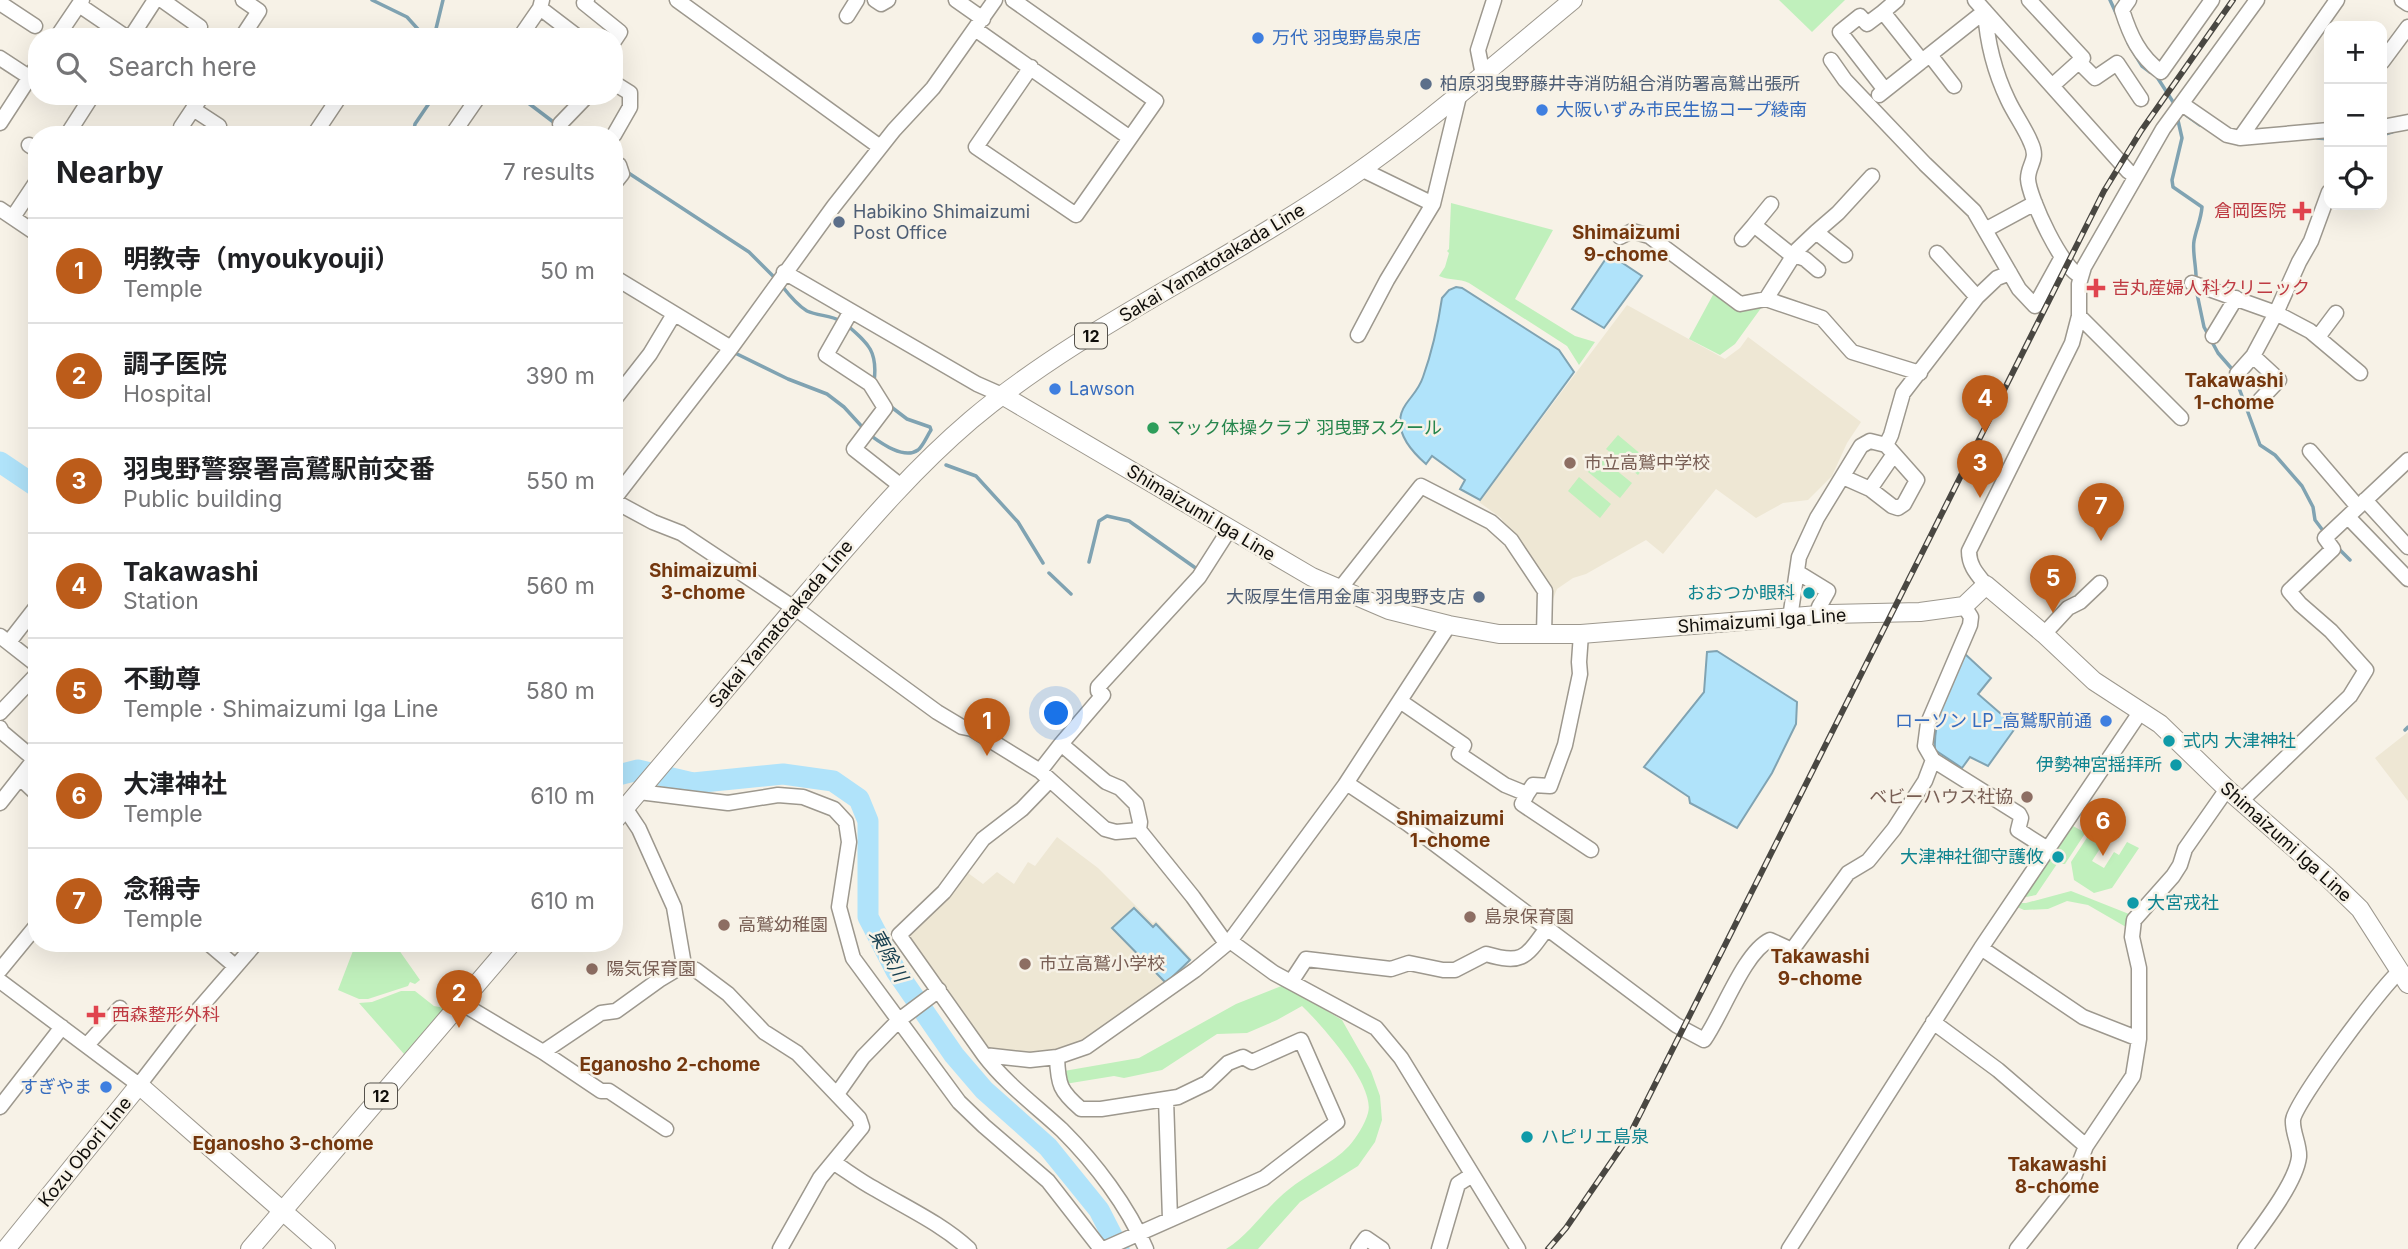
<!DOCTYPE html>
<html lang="en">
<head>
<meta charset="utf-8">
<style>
	body { margin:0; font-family:Inter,"Noto Sans JP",sans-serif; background:#f2f2f2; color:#202124 }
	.controls { position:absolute; right:21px; top:21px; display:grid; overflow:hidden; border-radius:14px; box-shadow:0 7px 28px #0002 }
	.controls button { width:63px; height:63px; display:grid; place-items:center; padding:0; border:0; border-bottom:2px solid #e0e0e0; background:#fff; color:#202124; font:35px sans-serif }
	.you { position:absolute; left:1057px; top:714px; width:24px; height:24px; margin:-18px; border:5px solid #fff; border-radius:50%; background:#1a73e8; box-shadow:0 0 0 10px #1a73e833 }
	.badge { display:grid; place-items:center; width:46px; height:46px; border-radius:50%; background:#bc5c1a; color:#fff; font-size:23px; font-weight:700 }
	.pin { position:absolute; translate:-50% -58px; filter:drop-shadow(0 2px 4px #0008) }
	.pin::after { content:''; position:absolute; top:37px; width:24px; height:21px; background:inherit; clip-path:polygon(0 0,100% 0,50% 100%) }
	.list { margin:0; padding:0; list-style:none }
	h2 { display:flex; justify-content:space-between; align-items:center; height:91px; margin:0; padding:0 28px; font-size:30px }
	h2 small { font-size:23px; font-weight:400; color:#757577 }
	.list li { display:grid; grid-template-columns:46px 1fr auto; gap:21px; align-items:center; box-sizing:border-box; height:105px; padding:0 28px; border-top:2px solid #e0e0e0 }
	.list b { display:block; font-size:26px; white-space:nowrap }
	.list p { margin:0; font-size:23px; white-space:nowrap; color:#757577 }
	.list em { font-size:23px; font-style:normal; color:#757577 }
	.icon { flex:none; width:38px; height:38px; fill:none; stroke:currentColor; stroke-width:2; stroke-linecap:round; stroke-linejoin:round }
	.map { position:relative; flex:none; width:2408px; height:1249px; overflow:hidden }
	.search { position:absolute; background:#fff; box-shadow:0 7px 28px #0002; left:28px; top:28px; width:595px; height:77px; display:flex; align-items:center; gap:18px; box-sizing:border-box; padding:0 24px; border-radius:28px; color:#757577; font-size:26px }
	.panel { position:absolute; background:#fff; box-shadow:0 7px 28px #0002; left:28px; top:126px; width:595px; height:826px; border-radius:28px }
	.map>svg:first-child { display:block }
	.built { fill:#eee7d4 }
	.green { fill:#c0f0bc }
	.water { fill:#b0e3fa; stroke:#80a3b2; stroke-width:2 }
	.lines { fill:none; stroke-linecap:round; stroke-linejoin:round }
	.stream { stroke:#80a3b2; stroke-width:3.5 }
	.river { stroke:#b0e3fa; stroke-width:21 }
	.minor-casing { stroke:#9d988e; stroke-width:17 }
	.major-casing { stroke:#9d988e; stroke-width:20 }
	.minor { stroke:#fff; stroke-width:14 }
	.major { stroke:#fff; stroke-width:18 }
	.rail-casing { stroke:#494742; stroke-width:6 }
	.rail { stroke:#f7f2e7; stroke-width:3.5; stroke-dasharray:10; stroke-linecap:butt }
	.shop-dot { fill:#3f7fe0; stroke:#f7f2e7; stroke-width:2.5 }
	.service-dot { fill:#5c6f8a; stroke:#f7f2e7; stroke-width:2.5 }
	.health-dot { fill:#e0444e; stroke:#f7f2e7; stroke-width:2.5 }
	.leisure-dot { fill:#2e9e5b; stroke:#f7f2e7; stroke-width:2.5 }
	.education-dot { fill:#8d6e63; stroke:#f7f2e7; stroke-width:2.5 }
	.culture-dot { fill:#0f9aa8; stroke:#f7f2e7; stroke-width:2.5 }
	.labels { text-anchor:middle; stroke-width:5; stroke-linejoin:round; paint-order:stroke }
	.shield { fill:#f7f2e7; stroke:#55524c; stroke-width:2 }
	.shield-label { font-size:16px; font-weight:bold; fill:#0f0d0a }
	.shop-label { font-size:18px; fill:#366cbe; stroke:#f7f2e7; text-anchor:start }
	.service-label { font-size:18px; fill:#4e5e75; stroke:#f7f2e7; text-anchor:start }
	.health-label { font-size:18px; fill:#be3a42; stroke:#f7f2e7; text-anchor:start }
	.street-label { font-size:18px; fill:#0f0d0a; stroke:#f7f2e7 }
	.leisure-label { font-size:18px; fill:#27864d; stroke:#f7f2e7; text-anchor:start }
	.education-label { font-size:18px; fill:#785e54; stroke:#f7f2e7; text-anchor:start }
	.culture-label { font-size:18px; fill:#0d838f; stroke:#f7f2e7; text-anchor:end }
	.neighbourhood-label { font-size:19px; font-weight:bold; fill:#74370e; stroke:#f7f2e7 }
	.water-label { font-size:19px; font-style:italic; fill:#194151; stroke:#f7f2e7 }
</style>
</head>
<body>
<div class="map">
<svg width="2408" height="1249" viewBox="0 0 2408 1249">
	<rect width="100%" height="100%" fill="#f7f2e7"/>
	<path class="built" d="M1627,305L1725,359L1740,348L1748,337L1861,422L1847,443L1832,476L1808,500L1783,503L1756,518L1716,489L1663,554L1646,540L1586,574L1573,578L1557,589L1553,599L1501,518L1479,502Z
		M2408,732V801L2375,758Z
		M1057,837L1098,868L1153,923L1156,921L1192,959L1169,981L1082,1044L1032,1056L988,1051L909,935L964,870L983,884L997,872L1014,884L1028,862L1035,866Z"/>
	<path class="green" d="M1779,0H1845L1812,32Z
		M1451,203L1553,230L1515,299L1575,336L1595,342L1579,365L1567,346L1469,283C1459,278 1450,281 1439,276L1445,267L1449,253L1447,251L1449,249Z
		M1715,291L1764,304L1735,344L1720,355L1689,339Z
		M1618,435L1649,461L1638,475L1606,449Z
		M1600,457L1632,483L1620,498L1588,472Z
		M1579,477L1611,504L1600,518L1568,491Z
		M2101,823L2106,828L2098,840L2103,844L2092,861L2104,868L2114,852L2119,855L2127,842L2139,848L2112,888L2094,893L2074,880L2071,862L2090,833L2092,835Z
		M2073,826L2084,832V835L2065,864H2057L2036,895L2021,898L2020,895Z
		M2071,891L2129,914L2128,926L2126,927L2088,905L2067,901L2048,909L2024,910L2015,906L2016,903H2026Z
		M356,943H394L420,980L415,984L410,982L408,986L368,999H359L338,990Z
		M1284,985L1342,1020L1371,1071L1380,1096L1382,1120L1375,1142L1358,1166L1300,1202L1258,1249H1226C1251,1234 1265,1208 1288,1190C1307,1174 1332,1164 1349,1146C1356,1138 1365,1124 1368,1113C1376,1086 1321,1024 1302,1006L1277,1020L1247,1033L1217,1034L1162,1070L1124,1078L1114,1076L1065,1084L1064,1071L1139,1058L1236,1004Z
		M401,991H415L434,1006L445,1008L404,1054L359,1003L372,1002Z"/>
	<path class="water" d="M1609,254L1642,276L1604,328L1572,309Z
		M1456,287L1462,288L1559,350L1574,372L1480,500L1460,489L1465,480L1432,456L1426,464C1410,450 1390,427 1406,404C1413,394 1419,389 1423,377C1432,352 1438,325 1442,298L1449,290Z
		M1717,651L1797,702L1796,724L1772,773L1737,828L1690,803L1689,797L1644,767L1704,692L1707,652Z
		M1965,654L1991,678L1978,694L2016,727L1988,766L1970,757L1962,768L1935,750C1933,716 1951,684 1965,654Z
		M1134,908L1153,927L1156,924L1190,960L1166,983L1112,928Z"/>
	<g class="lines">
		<path class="stream" d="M372,0L407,17L425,37
			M2110,0L2116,13
			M434,37L443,0
			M2128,43L2142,66L2150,72
			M2157,77L2175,105
			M519,96L556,124
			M2186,115L2200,125
			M2177,116L2182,138L2172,180L2173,187L2202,207C2201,220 2196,229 2194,241C2192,252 2197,269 2196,282
			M413,135L415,124L434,96
			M2382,135L2392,132
			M2317,138L2329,139
			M627,172L749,252L773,276
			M782,286C789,295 797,305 807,311C818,316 830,315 841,321
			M2196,289L2204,327L2218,353L2232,369L2260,445L2275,455L2302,486L2313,507L2315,520L2324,532
			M848,326C869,344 878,352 874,382
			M733,352L788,379L827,394L844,407L865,430
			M870,435C881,443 904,460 918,450C923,446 927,436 931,430L930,427L907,419L890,406
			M946,465L976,476L1018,522L1043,563
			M2339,549L2350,560
			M1089,562L1099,521L1107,516L1129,521L1197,569
			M1049,573L1071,594
			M2405,730L2408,727"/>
		<path class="river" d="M0,462L37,487
			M614,776L638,770L693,783L783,774L833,781L859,799L868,821V917L896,971L954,1055L984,1090L1048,1147L1099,1210L1119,1249"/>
		<g class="minor-casing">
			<path id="minor" d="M162,0L200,27
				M587,0L584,3L620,32L614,41
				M677,0L880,147
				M875,0L881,4L888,0
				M956,0L983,19
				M1013,0L1156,101L1076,215L976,147L1031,67
				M1975,0L2128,171L2135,176
				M2029,0L2083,58L2053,85
				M2129,0L2122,10C2130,35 2139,56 2161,72L2212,0
				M2402,0L2408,4
				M0,3L35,26
				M79,5L126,37
				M540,8L578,37
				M1985,11C1987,41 1995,73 2008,100C2015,115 2025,128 2031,143C2039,160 2028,164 2028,179C2029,198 2063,271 2081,276
				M1883,12L1897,0
				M847,16L857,0
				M975,29L1130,138
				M57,37L82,0
				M131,37L155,0
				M242,37L259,11L243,0
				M520,37L540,8L542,0
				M1930,55L1954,86
				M0,58L29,77
				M1831,60L1845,80L1925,164L1974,211L2019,289L2035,306L2062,257
				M2079,62L2095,78L2117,63L2141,99
				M2382,62L2408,27
				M1483,75L1478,50L1494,0
				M1885,90L1840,32L1860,16L1867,24L1883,12L1922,61
				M1879,95L1985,11
				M202,96L193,109L219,126L212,135
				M2182,104L2227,135L2240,138L2329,130
				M0,123L37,66
				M560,124L587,96
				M181,127L193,109
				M2382,127L2408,122
				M67,135L92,96
				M314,135L340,96
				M452,135L479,96
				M614,135L630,107V93L614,83
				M2240,138L2337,0
				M29,145L37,150
				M614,163L619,165L622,174L614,184
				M1361,169L1433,204
				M1771,204L1754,225L1789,253L1805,259L1818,270
				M0,209L37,234
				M13,217L37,181
				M1985,230L2035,203
				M1816,232L1838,213L1872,176
				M1620,237L1632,231L1649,236L1740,304L1766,299L1822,318L1852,352L1920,373
				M1742,239L1754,225
				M784,272L977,384L1002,395
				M614,277L731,348
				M2192,283L2276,313L2310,331L2360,373
				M1977,297L1997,278L2010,273
				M1766,299L1797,250L1816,232L1845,255
				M851,311L826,355L870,384L885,408L854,449L901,486
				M2079,316L2181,418
				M1358,335L1387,280L1433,204L1460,92
				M2213,336L2236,298
				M2318,337L2336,313
				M2253,356L2279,380L2260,400
				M2237,374L2253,356L2276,313L2299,262L2311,241L2329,192
				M614,400L650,354L674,314
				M1886,445L1891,435L1903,393L1977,297L1937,253
				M2310,451L2358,507
				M1870,489L1894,454
				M614,499L731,348L834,206L894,130L933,88L995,0
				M2365,500L2408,547
				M614,501L653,522L681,533L803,614L937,712L962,727L972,729L1040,771L1105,829L1116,832L1139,830L1193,897L1223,939L1230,941L1274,973L1376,1028L1401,1058L1518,1249
				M2348,517L2408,579
				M1797,572L1828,591L1819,607V615
				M1986,585C1977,574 1969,566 1969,551L2072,343L2079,316V284L2084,267L2163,129L2257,0
				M1339,590L1421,486L1491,522L1511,540L1545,591L1544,635
				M1964,606L1971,617L1970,625L1928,723L1925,746L1933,760L2019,814L2021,818L2018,830L2046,848
				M1790,618L1799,557L1817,518L1861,446L1870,441L1886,445L1917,480L1904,504L1898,508L1892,506L1870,489L1843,477
				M2044,634L2068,608L2080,602L2100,583
				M0,636L37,665
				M9,642L37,606
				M1400,701L1464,745L1459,754L1505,785L1527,794L1522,804L1591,850
				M0,713L37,674
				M0,728L2,732L34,759
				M1040,771L1061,744
				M20,778L37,794
				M1050,780L1022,809L983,839L944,892L899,935L984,1055L1030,1060L1057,1057L1086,1047L1195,970L1230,941L1345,785L1449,625
				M1345,785L1351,786L1408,824L1676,1025L1704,1040C1722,1015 1744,952 1770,940L1792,950L1848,873L1868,861L1894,829L1925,781L1933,760
				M639,792L728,803L778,795L803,797L834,809L846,822L849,842L839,907L853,958L959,1102L984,1126L1048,1181L1101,1249
				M1527,794L1533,785L1550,786L1565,745L1580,674L1579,662L1581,634
				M2241,801L2350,696L2366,670L2331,631L2300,604L2289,591L2333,549L2325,538L2408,460
				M0,803L37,756
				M625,808L639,829L674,907L684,965
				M1139,830L1140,822L1136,804L1120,788L1106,782L1061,744L1103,695L1098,691V687L1199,577L1229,530
				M208,943L235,966
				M1981,948L2083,1017L2139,1039
				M0,970L37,925
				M0,981L139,1085L186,1024L256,943
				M1291,982L1306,959L1391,969L1409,963L1443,970H1455L1486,954C1523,965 1526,957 1547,928
				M461,1003L543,1052L601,1091H609L666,1129
				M1933,1022L1998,1070L2086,1146
				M87,1045L120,1008
				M543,1052L601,1013L616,1011L659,980L684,965L696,970L728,994L764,1032L797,1053L859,1118L862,1127L820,1178L780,1249
				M984,1055C1006,1084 1035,1105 1062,1130C1095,1163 1128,1206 1146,1249
				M1057,1057C1058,1085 1060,1091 1081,1109H1101L1178,1097L1207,1083L1228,1063L1243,1057L1252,1062L1301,1040L1337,1122L1264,1178L1104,1249
				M837,1094L863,1057L899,1020L939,990
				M1166,1099L1170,1219
				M0,1107L62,1027
				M833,1162C847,1171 860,1181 875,1189C907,1208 942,1224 969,1249
				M1358,1249L1366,1238L1382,1249
				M1439,1249L1458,1184L1472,1175
				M1789,1249L1981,948L2141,711
				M2017,1249L2074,1177L2086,1146L2133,1076L2139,1039V968L2132,937L2134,920L2173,876L2180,865L2185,849L2227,789
				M2245,1249C2261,1227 2296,1183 2299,1157C2300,1145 2292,1132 2293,1120C2295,1102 2382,986 2399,972"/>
		</g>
		<g class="major-casing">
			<path id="major" d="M1002,395L1312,577L1389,610L1449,625L1499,634H1581L1830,614L1920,612L1964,606L1986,585L2044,634L2094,681L2160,724L2227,789L2325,875L2360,909L2408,984
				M614,821C679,745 743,668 808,592C860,532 910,472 971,420C1077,331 1206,273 1321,197C1409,140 1492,67 1573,0
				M6,1249L139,1085L326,1249
				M250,1249L512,943"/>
		</g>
		<use href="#minor" class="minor"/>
		<use href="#major" class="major"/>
		<g class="rail-casing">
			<path id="rail" d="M1548,1249L1566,1228L1629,1136L2104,191L2141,131L2233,0"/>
		</g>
		<use href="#rail" class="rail"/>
	</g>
	<g class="shop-dot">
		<circle cx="1258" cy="38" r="7"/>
		<circle cx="1542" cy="110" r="7"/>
		<circle cx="1055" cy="389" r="7"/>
		<circle cx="2106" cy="721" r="7"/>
		<circle cx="106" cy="1087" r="7"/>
	</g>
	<g class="service-dot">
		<circle cx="1426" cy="84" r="7"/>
		<circle cx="839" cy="222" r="7"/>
		<circle cx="1479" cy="597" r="7"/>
	</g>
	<g class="health-dot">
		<path d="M2298.5 200.5h7v7h7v7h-7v7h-7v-7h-7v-7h7z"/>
		<path d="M2092.5 277.5h7v7h7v7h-7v7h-7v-7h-7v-7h7z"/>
		<path d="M92.5 1004.5h7v7h7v7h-7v7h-7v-7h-7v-7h7z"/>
	</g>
	<circle class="leisure-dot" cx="1153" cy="428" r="7"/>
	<g class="education-dot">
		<circle cx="1570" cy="463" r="7"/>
		<circle cx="2027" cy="797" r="7"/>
		<circle cx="1470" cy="917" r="7"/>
		<circle cx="724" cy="925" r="7"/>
		<circle cx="1025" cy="964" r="7"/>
		<circle cx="592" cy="969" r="7"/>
	</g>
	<g class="culture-dot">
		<circle cx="1809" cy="593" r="7"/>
		<circle cx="2169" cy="741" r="7"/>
		<circle cx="2176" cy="765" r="7"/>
		<circle cx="2058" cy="857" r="7"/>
		<circle cx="2133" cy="903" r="7"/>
		<circle cx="1527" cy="1137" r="7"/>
	</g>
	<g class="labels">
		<g class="shield">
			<rect x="1075" y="323.5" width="32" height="25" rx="5"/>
			<rect x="365" y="1083.5" width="32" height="25" rx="5"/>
		</g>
		<g class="shield-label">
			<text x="1091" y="342">12</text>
			<text x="381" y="1102">12</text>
		</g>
		<g class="shop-label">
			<text x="1272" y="44">万代 羽曳野島泉店</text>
			<text x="1556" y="116">大阪いずみ市民生協コープ綾南</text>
			<text x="1069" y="395">Lawson</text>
			<text x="2092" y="727" text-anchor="end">ローソン LP_高鷲駅前通</text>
			<text x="92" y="1093" text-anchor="end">すぎやま</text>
		</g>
		<g class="service-label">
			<text x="1440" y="90">柏原羽曳野藤井寺消防組合消防署高鷲出張所</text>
			<text x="853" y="218">Habikino Shimaizumi<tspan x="853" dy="21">Post Office</tspan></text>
			<text x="1465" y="603" text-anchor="end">大阪厚生信用金庫 羽曳野支店</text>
		</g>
		<g class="health-label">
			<text x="2286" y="217" text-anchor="end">倉岡医院</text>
			<text x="2112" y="294">吉丸産婦人科クリニック</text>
			<text x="112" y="1021">西森整形外科</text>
		</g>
		<g class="street-label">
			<text transform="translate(1212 263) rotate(-31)" y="6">Sakai Yamatotakada Line</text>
			<text transform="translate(1201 513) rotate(31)" y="6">Shimaizumi Iga Line</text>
			<text transform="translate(1762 621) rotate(-4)" y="6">Shimaizumi Iga Line</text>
			<text transform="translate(781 624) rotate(-50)" y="6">Sakai Yamatotakada Line</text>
			<text transform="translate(2286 842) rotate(42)" y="6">Shimaizumi Iga Line</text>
			<text transform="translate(85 1152) rotate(-51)" y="6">Kozu Obori Line</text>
		</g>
		<g class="leisure-label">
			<text x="1167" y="434">マック体操クラブ 羽曳野スクール</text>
		</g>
		<g class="education-label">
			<text x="1584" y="469">市立高鷲中学校</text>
			<text x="2013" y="803" text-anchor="end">ベビーハウス社協</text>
			<text x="1484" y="923">島泉保育園</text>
			<text x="738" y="931">高鷲幼稚園</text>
			<text x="1039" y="970">市立高鷲小学校</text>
			<text x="606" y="975">陽気保育園</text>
		</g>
		<g class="culture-label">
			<text x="1795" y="599">おおつか眼科</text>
			<text x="2183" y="747" text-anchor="start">式内 大津神社</text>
			<text x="2162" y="771">伊勢神宮揺拝所</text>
			<text x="2044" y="863">大津神社御守護攸</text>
			<text x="2147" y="909" text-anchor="start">大宮戎社</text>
			<text x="1541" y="1143" text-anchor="start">ハピリエ島泉</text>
		</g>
		<g class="neighbourhood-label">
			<text x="1626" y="239">Shimaizumi<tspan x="1626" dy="22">9-chome</tspan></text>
			<text x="2234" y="387">Takawashi<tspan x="2234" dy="22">1-chome</tspan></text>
			<text x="703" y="577">Shimaizumi<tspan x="703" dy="22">3-chome</tspan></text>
			<text x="1450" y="825">Shimaizumi<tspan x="1450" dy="22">1-chome</tspan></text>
			<text x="1820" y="963">Takawashi<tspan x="1820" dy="22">9-chome</tspan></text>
			<text x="670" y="1071">Eganosho 2-chome</text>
			<text x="283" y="1150">Eganosho 3-chome</text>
			<text x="2057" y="1171">Takawashi<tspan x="2057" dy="22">8-chome</tspan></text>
		</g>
		<g class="water-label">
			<text transform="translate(889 955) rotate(61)" y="7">東除川</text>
		</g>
	</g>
</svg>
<div class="controls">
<button>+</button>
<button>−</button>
<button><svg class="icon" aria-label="locate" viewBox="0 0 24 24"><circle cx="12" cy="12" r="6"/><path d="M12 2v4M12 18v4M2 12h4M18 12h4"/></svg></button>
</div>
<div class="you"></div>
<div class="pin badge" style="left:987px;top:756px">1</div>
<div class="pin badge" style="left:459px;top:1028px">2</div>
<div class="pin badge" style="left:1980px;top:498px">3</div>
<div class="pin badge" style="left:1985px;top:433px">4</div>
<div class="pin badge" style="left:2053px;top:613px">5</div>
<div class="pin badge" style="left:2103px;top:856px">6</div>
<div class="pin badge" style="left:2101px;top:541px">7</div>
<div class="search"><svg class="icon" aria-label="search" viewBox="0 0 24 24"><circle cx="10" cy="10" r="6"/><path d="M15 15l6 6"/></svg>Search here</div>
<section class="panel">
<h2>Nearby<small>7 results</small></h2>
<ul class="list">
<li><span class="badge">1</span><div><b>明教寺（myoukyouji）</b><p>Temple</p></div><em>50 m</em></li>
<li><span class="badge">2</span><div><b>調子医院</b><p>Hospital</p></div><em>390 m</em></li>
<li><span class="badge">3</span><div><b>羽曳野警察署高鷲駅前交番</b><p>Public building</p></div><em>550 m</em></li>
<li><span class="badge">4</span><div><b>Takawashi</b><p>Station</p></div><em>560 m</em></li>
<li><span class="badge">5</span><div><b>不動尊</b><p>Temple · Shimaizumi Iga Line</p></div><em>580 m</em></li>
<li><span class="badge">6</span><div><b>大津神社</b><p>Temple</p></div><em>610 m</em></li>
<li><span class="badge">7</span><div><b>念稱寺</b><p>Temple</p></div><em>610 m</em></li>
</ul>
</section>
</div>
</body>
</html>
